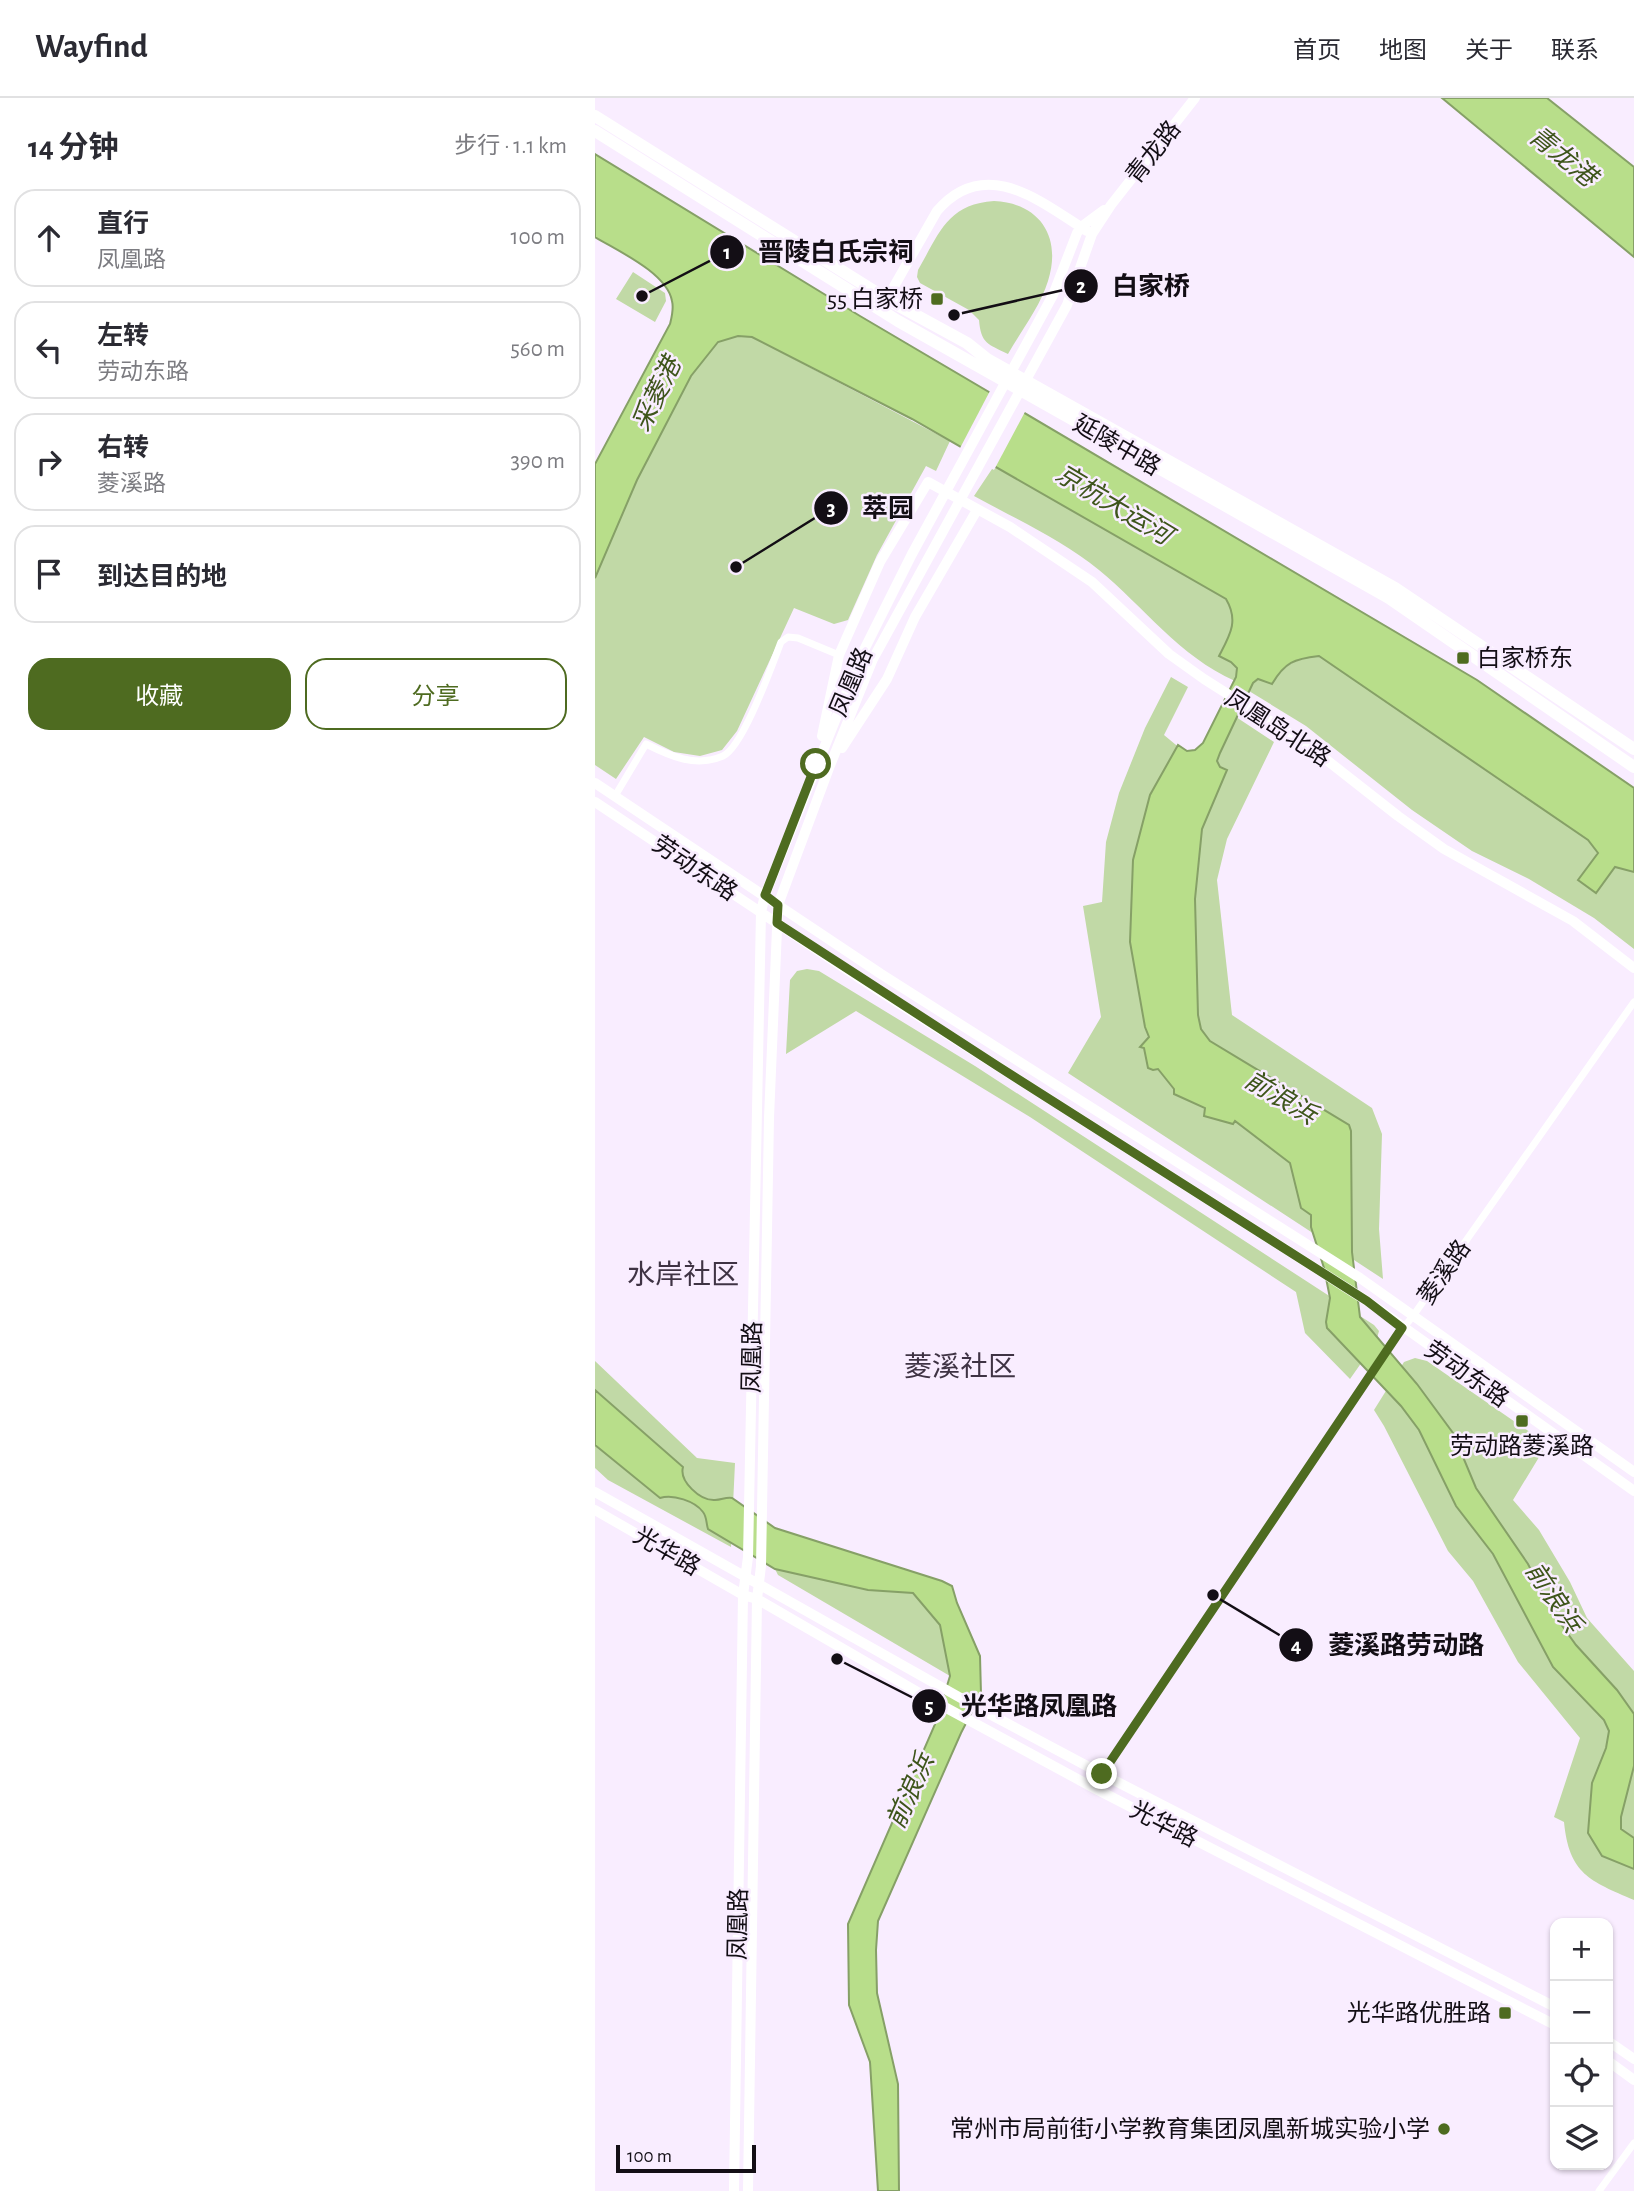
<!DOCTYPE html>
<html lang="zh">
<head>
<meta charset="utf-8">
<style>
	body { margin:0; font-family:"Alegreya Sans","Noto Sans SC",sans-serif; background:#f7f7f7; color:#2b2b33 }
	.controls { position:absolute; right:21px; bottom:21px; display:grid; overflow:hidden; border-radius:14px; box-shadow:0 2px 5px #0004 }
	.controls button { width:63px; height:63px; display:grid; place-items:center; padding:0; border:0; border-bottom:2px solid #e1e1e2; background:#fff; color:#2b2b33; font:35px sans-serif }
	.scale { position:absolute; left:21px; bottom:18px; width:140px; box-sizing:border-box; padding-left:7px; border:4px solid #130e15; border-top:0; font-size:19px; line-height:24px; white-space:nowrap; color:#130e15; -webkit-text-stroke:5px #f9edff; paint-order:stroke }
	.stop { position:absolute; width:21px; height:21px; margin:-16px; border:5px solid #4e6b20; border-radius:50%; background:#fff }
	.stop.end { background:#4e6b20; border-color:#fff; box-shadow:0 2px 7px #0008 }
	.list { margin:0; padding:0; list-style:none }
	h2 { display:flex; justify-content:space-between; align-items:center; height:91px; margin:0; padding:0 28px; font-size:30px }
	h2 small { font-size:23px; font-weight:400; color:#7c7c81 }
	.list li { display:grid; grid-template-columns:46px 1fr auto; gap:21px; align-items:center; box-sizing:border-box; height:98px; margin:0 14px 14px; padding:0 14px; border:2px solid #e1e1e2; border-radius:21px }
	.list b { display:block; font-size:26px; white-space:nowrap }
	.list p { margin:0; font-size:23px; white-space:nowrap; color:#7c7c81 }
	.list em { font-size:23px; font-style:normal; color:#7c7c81 }
	.actions { display:flex; gap:14px; padding:21px 28px }
	.actions a { flex:1; padding:16px 0; border:2px solid #4e6b20; border-radius:21px; text-align:center; font-size:24px; color:#4e6b20 }
	.actions .main { background:#4e6b20; color:#fff }
	.icon { flex:none; width:38px; height:38px; fill:none; stroke:currentColor; stroke-width:2; stroke-linecap:round; stroke-linejoin:round }
	.map { position:relative; flex:none; width:1039px; height:2093px; overflow:hidden }
	header { display:flex; align-items:center; gap:42px; box-sizing:border-box; height:98px; padding:0 35px; background:#fff; border-bottom:2px solid #e1e1e2 }
	header strong { font-size:33px }
	nav { display:flex; gap:38px; margin-inline-start:auto; font-size:24px }
	main { display:flex }
	aside { flex:1; background:#fff }
	.map>svg:first-child { display:block }
	.green { fill:#c1d9a6 }
	.water { fill:#b8de8a; stroke:#86a067; stroke-width:2 }
	.pier { fill:#f9edff }
	.lines { fill:none; stroke-linecap:round; stroke-linejoin:round }
	.street { stroke:#fff; stroke-width:7 }
	.secondary { stroke:#fff; stroke-width:10 }
	.primary { stroke:#fff; stroke-width:12 }
	.route { stroke:#4e6b20; stroke-width:9 }
	.poi-dot { fill:#4e6b20; stroke:#f9edff; stroke-width:2.5 }
	.labels { text-anchor:middle; stroke-width:5; stroke-linejoin:round; paint-order:stroke }
	.street-label { font-size:24px; fill:#130e15; stroke:#f9edff }
	.poi-label { font-size:24px; fill:#130e15; stroke:#f9edff; text-anchor:end }
	.water-label { font-size:26px; font-style:italic; fill:#3e551b; stroke:#f9edff }
	.quarter-label { font-size:28px; fill:#3f3344; stroke:#f9edff }
	.leader { fill:none; stroke:#130e15; stroke-width:2.5 }
	.callout-dot { fill:#130e15; stroke:#f9edff; stroke-width:2.5 }
	.mark-label { font-size:21px; text-anchor:middle; font-weight:bold; fill:#fff }
	.callout-label { font-size:26px; text-anchor:middle; font-weight:bold; fill:#130e15; stroke:#f9edff; stroke-width:5; stroke-linejoin:round; paint-order:stroke }
</style>
</head>
<body>
<header>
<strong>Wayfind</strong>
<nav><a>首页</a><a>地图</a><a>关于</a><a>联系</a></nav>
</header>
<main>
<aside>
<h2>14 分钟<small>步行 · 1.1 km</small></h2>
<ul class="list">
<li><svg class="icon" aria-label="ahead" viewBox="0 0 24 24"><path d="M12 20V5M6 11l6-6 6 6"/></svg><div><b>直行</b><p>凤凰路</p></div><em>100 m</em></li>
<li><svg class="icon" aria-label="left" viewBox="0 0 24 24"><path d="M17 20v-9H6M10 6l-5 5 5 5"/></svg><div><b>左转</b><p>劳动东路</p></div><em>560 m</em></li>
<li><svg class="icon" aria-label="right" viewBox="0 0 24 24"><path d="M7 20v-9h11M14 6l5 5-5 5"/></svg><div><b>右转</b><p>菱溪路</p></div><em>390 m</em></li>
<li><svg class="icon" aria-label="arrive" viewBox="0 0 24 24"><path d="M6 21V4h12l-3 4 3 4H6"/></svg><div><b>到达目的地</b></div></li>
</ul>
<div class="actions"><a class="main">收藏</a><a>分享</a></div>
</aside>
<div class="map">
<svg width="1039" height="2093" viewBox="0 0 1039 2093">
	<rect width="100%" height="100%" fill="#f9edff"/>
	<path class="green" d="M399,103C445,105 467,139 453,183C445,209 426,233 413,256C393,246 386,246 384,222L374,212L325,185L322,179L323,172C344,136 352,106 399,103Z
		M38,174L70,195L71,203L60,224L21,201Z
		M143,238L157,239L355,343L341,373L331,368L282,457L253,522L239,526L199,510L142,633L127,652L105,658L79,654L49,639L21,681L0,667V480L42,382L96,278L123,244Z
		M399,368L631,501C644,523 635,537 625,558L636,564L642,570L640,583C584,558 549,509 504,472C467,442 421,421 379,398Z
		M724,558L993,742L1003,755L1001,795L1020,768L1039,774V851L999,820L934,781L877,753L817,712L711,628L654,593L658,585L663,581L677,585C689,566 701,561 724,558Z
		M576,579L593,589L569,637L598,661L638,617L679,644L632,741L622,782L637,917L777,1010L787,1036L784,1131L788,1181L473,975L506,919L488,808L507,804L511,744L524,695L550,630Z
		M212,871L224,873L380,968L779,1227L784,1233L781,1244L755,1281L710,1235L701,1194L435,1019L261,913L191,956L195,882L202,873Z
		M820,1260L832,1263L952,1346L918,1402L944,1432L975,1484L992,1520L1039,1573V1802C995,1783 974,1776 969,1724L959,1719L985,1640L923,1564L878,1483L853,1453L789,1328L779,1312L809,1264Z
		M0,1263L102,1360L140,1365L136,1449L13,1382L0,1370Z
		M180,1471L271,1491L318,1495L345,1527L355,1578L183,1477Z"/>
	<path class="water" d="M847,0H952L1039,69V159Z
		M0,56L265,218L882,582L1039,690V774L1020,769L1001,795L983,782L1003,755L993,742L724,558C699,561 690,564 677,586L663,581L658,585L625,655L622,663L625,669L632,672L607,731L600,801L603,917L606,931L615,943L754,1027L756,1033L757,1154L765,1219L822,1286L858,1335L881,1390L933,1466L958,1515L981,1547L1022,1592L1039,1616V1668L1026,1719V1731L1039,1740V1771L1007,1758L993,1735L997,1685L1011,1650L1014,1633L1009,1622L958,1569L898,1456L861,1408L824,1332L806,1308L732,1230L731,1224L735,1200L729,1170L716,1129V1117L706,1110L695,1065L640,1023L638,1026L609,1018L610,1010L579,996V991L563,971L558,972L553,970L549,950L545,949L554,939L550,929L535,844L538,762L555,697L583,647L592,653L600,652L608,645L641,579L642,570L636,564L624,558C635,537 644,523 631,501L317,321L157,239L143,238L123,244L96,278L42,382L0,480V366L75,226C77,218 79,211 77,203C72,175 23,153 0,139Z
		M0,1292L88,1369C84,1383 105,1403 120,1402C127,1402 130,1399 137,1400L180,1430L347,1483L357,1488L362,1505L385,1558L386,1596L366,1635L283,1823L281,1852L282,1895L303,1986L304,2093H283L275,1964L254,1907L253,1826L341,1624L355,1578L345,1527L318,1495L273,1492L180,1471L113,1431C111,1425 112,1419 108,1414C100,1403 78,1396 65,1400L0,1347Z"/>
	<path class="pier" d="M396,291L431,312L399,372L364,352Z"/>
	<g class="lines">
		<path class="street" d="M20,698L51,646C75,658 101,670 128,658C148,649 177,567 186,544L193,539L203,540L244,557
			M499,1690L796,1245L818,1218L1039,904
			M1004,2093L1039,2045"/>
		<path class="secondary" d="M289,206L342,113C390,57 445,103 492,133
			M227,638L244,557L285,464L333,384L415,429L497,484L574,556L609,581L710,645L803,718L849,751L978,823L1039,870
			M247,650L292,581L320,519L382,412
			M0,685L286,876L765,1180L1039,1374
			M0,704L278,889L772,1203L1039,1393
			M0,1394L387,1612L507,1676L960,1909
			M0,1412L148,1497L162,1501L333,1600L499,1690L960,1927
			M1013,1943L1039,1961
			M1013,1963L1039,1982
			M139,2093L148,1497L153,1459L166,814L170,797L266,558L317,456L458,197L482,135L486,129L509,112
			M153,2093L162,1501L166,1468L174,1020L183,807L234,670L278,561L472,207L497,136L516,107L600,0"/>
		<path class="primary" d="M0,18L295,203L372,245L392,261L800,490L1039,651
			M0,33L303,223L794,500L1039,669"/>
	</g>
	<g class="lines">
		<path class="route" d="M221,666L170,797L183,807L182,825L404,969L772,1203L807,1230L507,1676"/>
	</g>
	<g class="poi-dot">
		<rect x="335" y="194" width="14" height="14" rx="3.5"/>
		<rect x="861" y="553" width="14" height="14" rx="3.5"/>
		<rect x="920" y="1316" width="14" height="14" rx="3.5"/>
		<rect x="903" y="1908" width="14" height="14" rx="3.5"/>
		<circle cx="849" cy="2031" r="7"/>
	</g>
	<g class="labels">
		<g class="street-label">
			<text transform="translate(558 54) rotate(-52)" y="8">青龙路</text>
			<text transform="translate(522 347) rotate(30)" y="8">延陵中路</text>
			<text transform="translate(256 584) rotate(-67)" y="8">凤凰路</text>
			<text transform="translate(683 630) rotate(33)" y="8">凤凰岛北路</text>
			<text transform="translate(100 770) rotate(34)" y="8">劳动东路</text>
			<text transform="translate(849 1174) rotate(-55)" y="8">菱溪路</text>
			<text transform="translate(157 1259) rotate(-89)" y="8">凤凰路</text>
			<text transform="translate(872 1276) rotate(35)" y="8">劳动东路</text>
			<text transform="translate(72 1453) rotate(30)" y="8">光华路</text>
			<text transform="translate(569 1726) rotate(27)" y="8">光华路</text>
			<text transform="translate(143 1826) rotate(-89)" y="8">凤凰路</text>
		</g>
		<g class="poi-label">
			<text x="328" y="209">55 白家桥</text>
			<text x="882" y="568" text-anchor="start">白家桥东</text>
			<text x="927" y="1356" text-anchor="middle">劳动路菱溪路</text>
			<text x="896" y="1923">光华路优胜路</text>
			<text x="835" y="2039">常州市局前街小学教育集团凤凰新城实验小学</text>
		</g>
		<g class="water-label">
			<text transform="translate(968 58) rotate(39)" y="9">青龙港</text>
			<text transform="translate(61 296) rotate(-64)" y="9">采菱港</text>
			<text transform="translate(519 406) rotate(31)" y="9">京杭大运河</text>
			<text transform="translate(686 999) rotate(31)" y="9">前浪浜</text>
			<text transform="translate(959 1499) rotate(56)" y="9">前浪浜</text>
			<text transform="translate(315 1693) rotate(-66)" y="9">前浪浜</text>
		</g>
		<g class="quarter-label">
			<text x="88" y="1186">水岸社区</text>
			<text x="365" y="1278">菱溪社区</text>
		</g>
	</g>
	<path class="leader" d="M47 198L132 154M359 217L486 188M141 469L236 410M618 1497L701 1547M242 1561L334 1608"/>
	<g class="callout-dot">
		<circle cx="47" cy="198" r="7"/>
		<circle cx="359" cy="217" r="7"/>
		<circle cx="141" cy="469" r="7"/>
		<circle cx="618" cy="1497" r="7"/>
		<circle cx="242" cy="1561" r="7"/>
		<circle cx="132" cy="154" r="18"/>
		<circle cx="486" cy="188" r="18"/>
		<circle cx="236" cy="410" r="18"/>
		<circle cx="701" cy="1547" r="18"/>
		<circle cx="334" cy="1608" r="18"/>
	</g>
	<g class="mark-label">
		<text x="132" y="161">1</text>
		<text x="486" y="195">2</text>
		<text x="236" y="417">3</text>
		<text x="701" y="1554">4</text>
		<text x="334" y="1615">5</text>
	</g>
	<g class="callout-label">
		<text x="241" y="163">晋陵白氏宗祠</text>
		<text x="556" y="197">白家桥</text>
		<text x="293" y="419">萃园</text>
		<text x="811" y="1556">菱溪路劳动路</text>
		<text x="444" y="1617">光华路凤凰路</text>
	</g>
</svg>
<div class="controls">
<button>+</button>
<button>−</button>
<button><svg class="icon" aria-label="locate" viewBox="0 0 24 24"><circle cx="12" cy="12" r="6"/><path d="M12 2v4M12 18v4M2 12h4M18 12h4"/></svg></button>
<button><svg class="icon" aria-label="layers" viewBox="0 0 24 24"><path d="M12 4l9 5-9 5-9-5zM3 14l9 5 9-5"/></svg></button>
</div>
<div class="scale">100 m</div>
<div class="stop" style="left:221px;top:666px"></div>
<div class="stop end" style="left:507px;top:1676px"></div>
</div>
</main>
</body>
</html>
